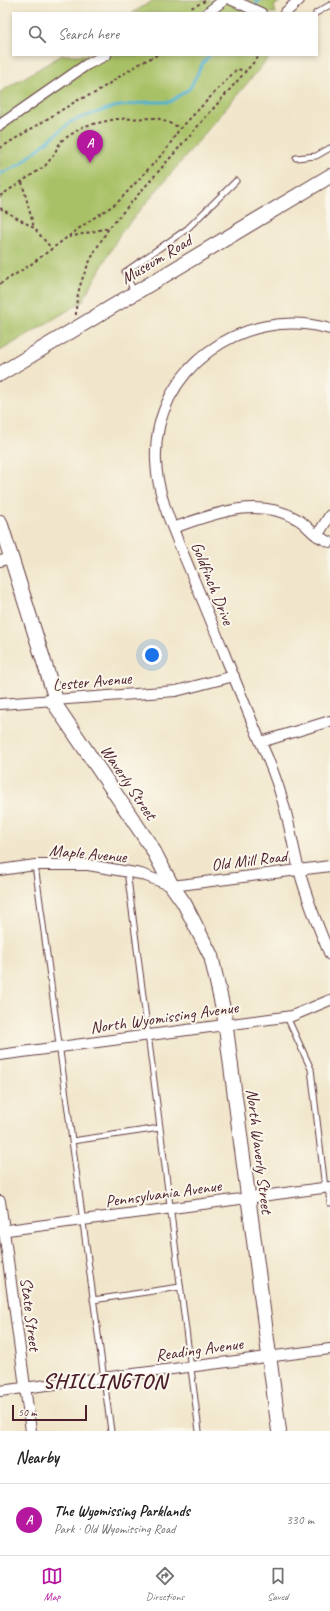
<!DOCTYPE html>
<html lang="en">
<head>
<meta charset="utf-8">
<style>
	body { margin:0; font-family:Caveat,sans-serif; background:#f6f6f6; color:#222 }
	.scale { position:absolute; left:12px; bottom:10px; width:75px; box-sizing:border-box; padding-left:4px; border:2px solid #4a1f2b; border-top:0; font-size:11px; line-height:14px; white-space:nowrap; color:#4a1f2b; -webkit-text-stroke:3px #fbf7ec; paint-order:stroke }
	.you { position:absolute; left:152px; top:655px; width:14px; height:14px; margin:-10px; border:3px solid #fff; border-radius:50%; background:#1a73e8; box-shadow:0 0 0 6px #1a73e833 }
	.badge { display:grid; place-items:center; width:26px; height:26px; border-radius:50%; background:#b5179e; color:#fff; font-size:13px; font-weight:700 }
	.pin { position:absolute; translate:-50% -33px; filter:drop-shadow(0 1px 2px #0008) }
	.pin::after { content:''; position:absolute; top:21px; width:14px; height:12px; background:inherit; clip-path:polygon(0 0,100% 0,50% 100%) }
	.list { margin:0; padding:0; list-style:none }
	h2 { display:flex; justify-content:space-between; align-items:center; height:52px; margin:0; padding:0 16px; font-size:17px }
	h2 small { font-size:13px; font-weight:400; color:#767676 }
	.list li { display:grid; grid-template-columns:26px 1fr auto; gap:12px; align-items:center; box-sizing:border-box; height:72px; padding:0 16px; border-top:1px solid #e0e0e0 }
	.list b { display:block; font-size:15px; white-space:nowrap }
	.list p { margin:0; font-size:13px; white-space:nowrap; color:#767676 }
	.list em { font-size:13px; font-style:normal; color:#767676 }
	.icon { flex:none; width:22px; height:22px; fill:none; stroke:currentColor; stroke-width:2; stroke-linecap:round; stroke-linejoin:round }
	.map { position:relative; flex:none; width:330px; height:1431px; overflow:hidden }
	.search { position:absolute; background:#fff; box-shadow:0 2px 6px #0003; left:12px; right:12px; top:12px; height:44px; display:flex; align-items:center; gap:10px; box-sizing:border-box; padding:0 14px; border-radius:0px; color:#767676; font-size:15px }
	.sheet { height:124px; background:#fff }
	nav { display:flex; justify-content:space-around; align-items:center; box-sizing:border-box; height:56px; border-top:1px solid #e0e0e0; background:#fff; font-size:11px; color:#767676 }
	nav a { display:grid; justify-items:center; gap:2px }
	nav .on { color:#b5179e }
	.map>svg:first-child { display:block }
	.green { fill:#a9c166; stroke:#7a7048 }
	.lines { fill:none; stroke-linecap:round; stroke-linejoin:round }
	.stream { stroke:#50b1cf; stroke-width:3 }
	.lane-casing { stroke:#633d43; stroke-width:7 }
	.street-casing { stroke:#633d43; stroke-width:12 }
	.secondary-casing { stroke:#633d43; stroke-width:16 }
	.path { stroke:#633d43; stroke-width:2; stroke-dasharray:3 3; stroke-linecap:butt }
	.lane { stroke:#fff; stroke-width:5 }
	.street { stroke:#fff; stroke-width:10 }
	.secondary { stroke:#fff; stroke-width:14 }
	.labels { text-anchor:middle; stroke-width:4; stroke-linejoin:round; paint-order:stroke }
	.street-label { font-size:17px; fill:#4a1f2b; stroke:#fbf7ec }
	.district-label { font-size:21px; font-weight:bold; letter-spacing:1px; fill:#4a1f2b; stroke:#fbf7ec }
</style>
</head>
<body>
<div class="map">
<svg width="330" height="1431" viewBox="0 0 330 1431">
	<rect width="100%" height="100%" fill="#fbf7ec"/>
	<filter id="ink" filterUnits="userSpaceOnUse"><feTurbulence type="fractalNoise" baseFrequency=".025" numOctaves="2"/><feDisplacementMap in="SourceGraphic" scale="8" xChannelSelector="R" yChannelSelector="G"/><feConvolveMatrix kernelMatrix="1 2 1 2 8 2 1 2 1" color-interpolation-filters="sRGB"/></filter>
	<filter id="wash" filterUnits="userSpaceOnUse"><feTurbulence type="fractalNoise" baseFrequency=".012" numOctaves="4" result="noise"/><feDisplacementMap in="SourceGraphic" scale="16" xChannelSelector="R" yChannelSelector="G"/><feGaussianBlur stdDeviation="0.9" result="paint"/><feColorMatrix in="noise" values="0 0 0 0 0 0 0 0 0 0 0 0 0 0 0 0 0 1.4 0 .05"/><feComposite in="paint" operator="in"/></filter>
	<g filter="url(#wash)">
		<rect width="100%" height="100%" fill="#f1e6cb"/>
		<path class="green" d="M154,0H282L274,6L276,13H132Z
			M62,55H271L120,234L82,302L0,351V92Z"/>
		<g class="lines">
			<path class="stream" d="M247,13L260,0
				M0,174L19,165L72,121L113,107L148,102H170L190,88L203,63L210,55"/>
		</g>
	</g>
	<g filter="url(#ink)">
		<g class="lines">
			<g class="lane-casing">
				<path id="lane" d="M316,13L330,5
					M296,158L316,156L330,148
					M134,292L125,272L187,229L236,181
					M35,865L111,1431
					M127,871L199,1431
					M287,1017L311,1069L325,1188
					M72,1141L160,1128
					M328,1187L330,1203
					M93,1300L180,1287"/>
			</g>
			<g class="street-casing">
				<path id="street" d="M232,0L261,13
					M207,13L224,0
					M285,13L299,0
					M0,125L86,65L106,55
					M330,329C244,304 152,369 156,461C157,500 180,544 194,580C217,634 238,689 261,743C271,765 280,789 286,813C291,832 294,851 299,870C307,899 318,927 330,955
					M173,528C214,514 256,496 297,519C305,523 309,530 316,535C320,538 326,540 330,542
					M317,536L330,515
					M0,561L11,558
					M0,704L176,691L234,676
					M261,742L330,721
					M0,870L35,865H88L141,874L172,886L330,866
					M0,1055L292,1016L330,1000
					M0,1201L31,1431
					M0,1231L330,1187
					M0,1391L330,1349"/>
			</g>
			<g class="secondary-casing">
				<path id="secondary" d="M0,374L330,176
					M0,522L56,700
					M52,700L152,848L172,886L184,903L211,956L224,1013L279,1431"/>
			</g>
			<path class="path" d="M189,13L191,8L205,1
				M0,148L78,100L95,93L137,65L157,55
				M22,182L34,228
				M0,196L45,166L53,156L61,141L84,126L116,119L157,118L181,128L237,69L246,71
				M0,208L34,228L52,249
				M69,237L108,228
				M0,284L30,265L89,221L117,203L166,150L180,128
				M76,315C75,284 93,253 109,228L260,55"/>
			<use href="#lane" class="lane"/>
			<use href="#street" class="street"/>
			<use href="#secondary" class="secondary"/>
		</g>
	</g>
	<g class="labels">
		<g class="street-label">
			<text transform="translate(156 259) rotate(-31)" y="6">Museum Road</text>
			<text transform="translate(213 583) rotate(68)" y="6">Goldfinch Drive</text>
			<text transform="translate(92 681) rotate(-5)" y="6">Lester Avenue</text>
			<text transform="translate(129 782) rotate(56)" y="6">Waverly Street</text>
			<text transform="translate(88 853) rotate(5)" y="6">Maple Avenue</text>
			<text transform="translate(249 860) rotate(-7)" y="6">Old Mill Road</text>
			<text transform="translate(164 1017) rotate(-8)" y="6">North Wyomissing Avenue</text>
			<text transform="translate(260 1151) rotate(83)" y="6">North Waverly Street</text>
			<text transform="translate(163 1193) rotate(-8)" y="6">Pennsylvania Avenue</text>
			<text transform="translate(31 1314) rotate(83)" y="6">State Street</text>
			<text transform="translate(199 1349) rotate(-8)" y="6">Reading Avenue</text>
		</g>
		<g class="district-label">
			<text x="105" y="1388">SHILLINGTON</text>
		</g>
	</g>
</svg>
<div class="scale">50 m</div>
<div class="you"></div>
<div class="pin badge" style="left:90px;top:163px">A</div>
<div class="search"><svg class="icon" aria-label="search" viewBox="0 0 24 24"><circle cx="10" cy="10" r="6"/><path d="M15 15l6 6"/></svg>Search here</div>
</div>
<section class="sheet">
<h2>Nearby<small></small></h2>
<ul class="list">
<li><span class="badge">A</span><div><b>The Wyomissing Parklands</b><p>Park · Old Wyomissing Road</p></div><em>330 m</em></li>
</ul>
</section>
<nav>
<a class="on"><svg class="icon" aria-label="map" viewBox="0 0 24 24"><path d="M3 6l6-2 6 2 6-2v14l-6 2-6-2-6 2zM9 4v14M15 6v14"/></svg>Map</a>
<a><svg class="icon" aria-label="directions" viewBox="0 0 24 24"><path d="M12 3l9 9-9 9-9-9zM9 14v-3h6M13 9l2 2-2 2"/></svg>Directions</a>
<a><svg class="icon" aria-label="saved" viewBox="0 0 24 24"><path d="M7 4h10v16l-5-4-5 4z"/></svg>Saved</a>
</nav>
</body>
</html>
